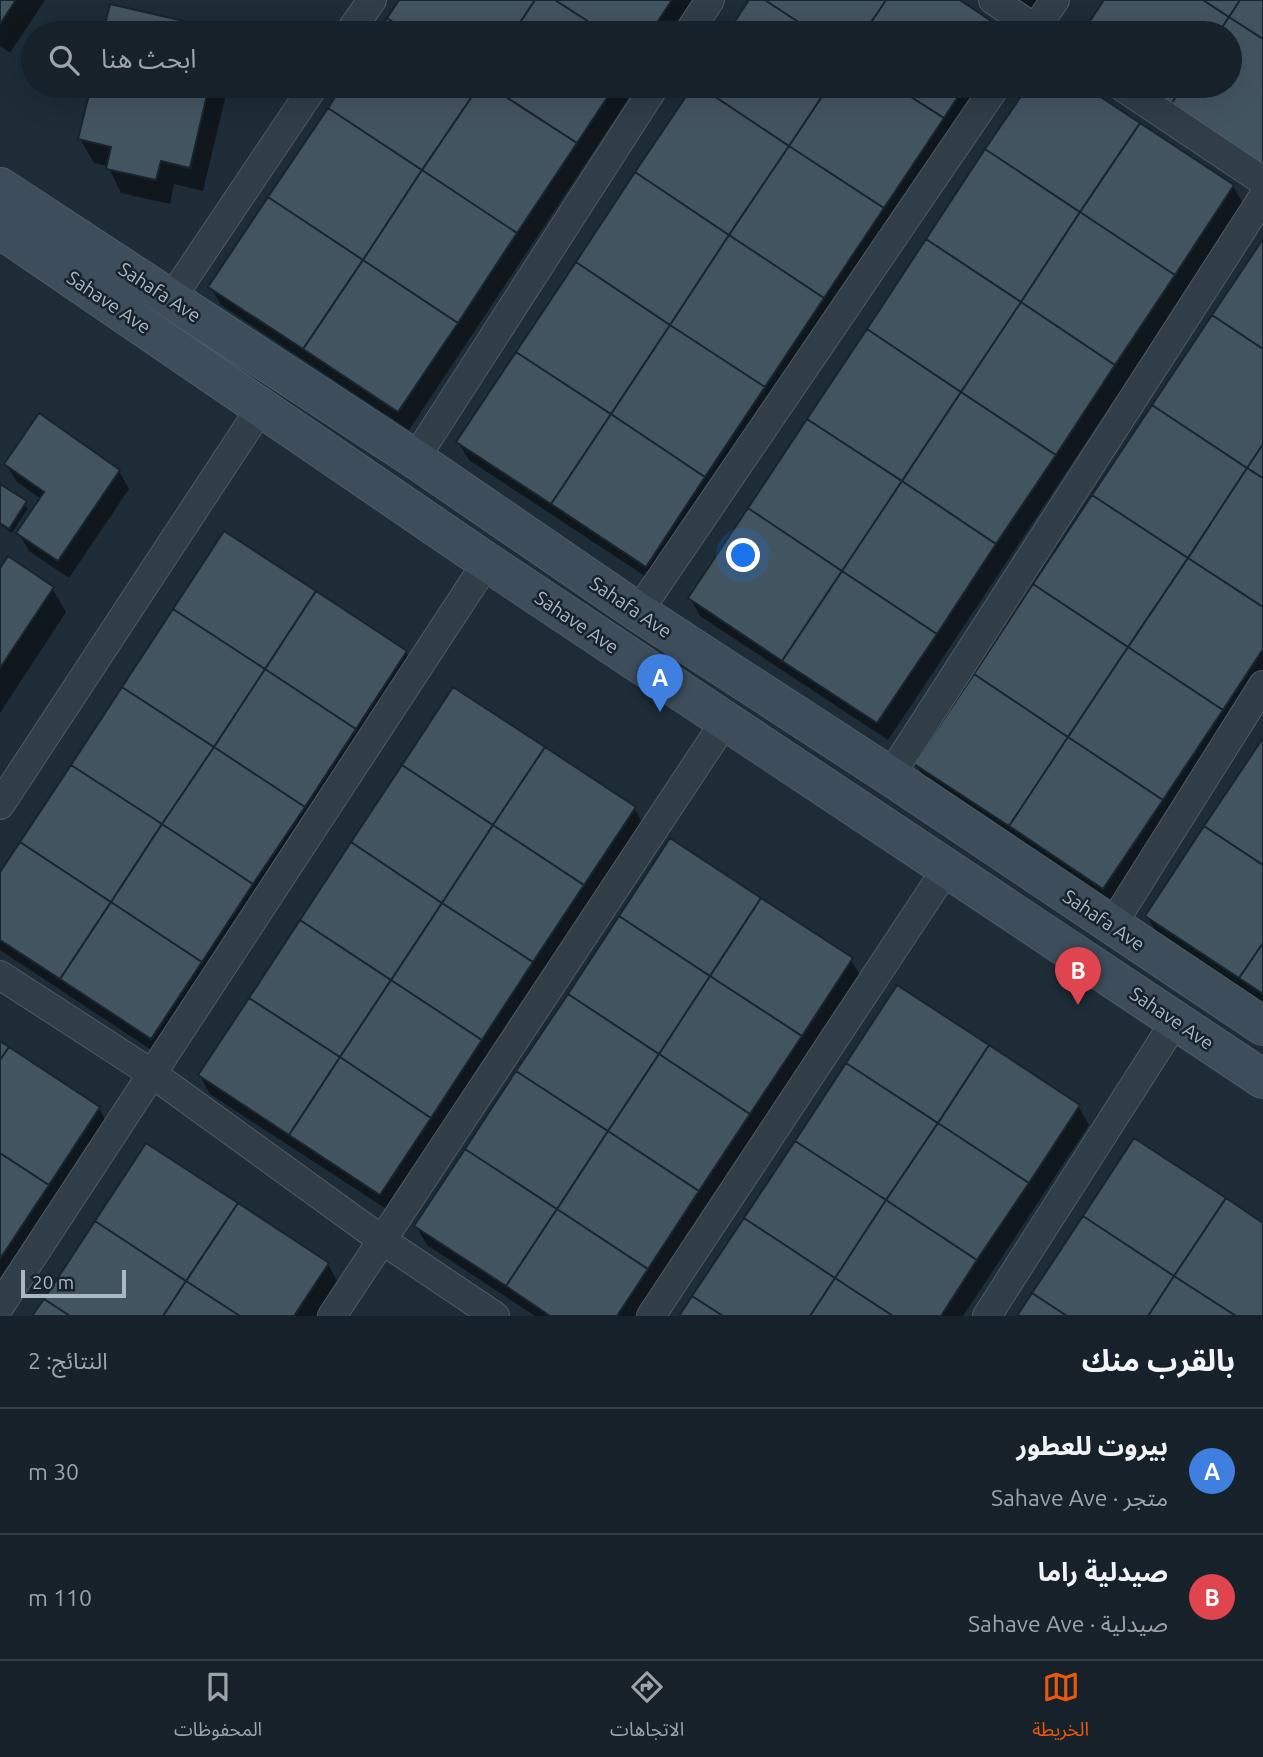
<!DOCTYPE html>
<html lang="ar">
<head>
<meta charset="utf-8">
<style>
	body { margin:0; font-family:Ubuntu,"Noto Sans Arabic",sans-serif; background:#1f2931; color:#f1f3f6; direction:rtl }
	.scale { position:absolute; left:21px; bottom:18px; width:105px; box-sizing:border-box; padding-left:7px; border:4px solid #aab8c5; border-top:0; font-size:19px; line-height:24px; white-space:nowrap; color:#aab8c5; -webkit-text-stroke:5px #17222c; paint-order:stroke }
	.you { position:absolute; left:744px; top:556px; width:24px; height:24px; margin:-18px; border:5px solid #fff; border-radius:50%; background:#1a73e8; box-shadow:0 0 0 10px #1a73e833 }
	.badge { display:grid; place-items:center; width:46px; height:46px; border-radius:50%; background:#ea580c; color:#fff; font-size:23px; font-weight:700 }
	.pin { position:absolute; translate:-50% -58px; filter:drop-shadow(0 2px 4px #0008) }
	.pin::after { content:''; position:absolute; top:37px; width:24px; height:21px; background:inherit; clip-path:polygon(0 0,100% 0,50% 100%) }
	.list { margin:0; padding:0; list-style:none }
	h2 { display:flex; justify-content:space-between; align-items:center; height:91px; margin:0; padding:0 28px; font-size:30px }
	h2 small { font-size:23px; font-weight:400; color:#9ea3a8 }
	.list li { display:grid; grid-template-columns:46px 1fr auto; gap:21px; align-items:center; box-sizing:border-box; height:126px; padding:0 28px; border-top:2px solid #353e46 }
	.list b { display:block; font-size:26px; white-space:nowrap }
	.list p { margin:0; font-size:23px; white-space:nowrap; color:#9ea3a8 }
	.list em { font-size:23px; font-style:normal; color:#9ea3a8 }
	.icon { flex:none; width:38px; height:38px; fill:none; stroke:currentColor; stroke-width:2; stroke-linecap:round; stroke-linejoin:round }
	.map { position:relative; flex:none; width:1263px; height:1316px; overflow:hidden; direction:ltr }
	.search { position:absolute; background:#162129; box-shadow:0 7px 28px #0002; left:21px; right:21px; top:21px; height:77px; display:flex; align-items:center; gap:18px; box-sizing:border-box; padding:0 24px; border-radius:38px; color:#9ea3a8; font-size:26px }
	.sheet { height:343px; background:#162129 }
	nav { display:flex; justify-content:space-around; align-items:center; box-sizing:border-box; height:98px; border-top:2px solid #353e46; background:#162129; font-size:19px; color:#9ea3a8 }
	nav a { display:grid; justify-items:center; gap:4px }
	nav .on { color:#ea580c }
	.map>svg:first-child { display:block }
	.shadow { fill:#0007 }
	.building { fill:#435461; stroke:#18242e; stroke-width:2 }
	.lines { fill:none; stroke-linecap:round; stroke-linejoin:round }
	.minor-casing { stroke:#4e5b66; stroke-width:30 }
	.secondary-casing { stroke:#4e5b66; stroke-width:40 }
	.minor { stroke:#313d47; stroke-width:28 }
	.secondary { stroke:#3e4d5b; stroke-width:38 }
	.labels { text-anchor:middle; stroke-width:5; stroke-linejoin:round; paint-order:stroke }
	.street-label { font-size:19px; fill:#aab8c5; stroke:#17222c }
</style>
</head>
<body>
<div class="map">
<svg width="1263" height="1316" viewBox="0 0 1263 1316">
	<rect width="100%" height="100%" fill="#1d2c37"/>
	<path class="shadow" d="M0,0H45L10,53L0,46Z
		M401,0H694L672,33H379Z
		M752,0H957L1004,33H730Z
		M1005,0H1039L1028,15Z
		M1106,0H1263V179L1123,86H1230V33H1084Z
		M111,6L222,32V33H105Z
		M92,86H228L203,191L174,184L170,204L121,193L108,166L94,163L80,139Z
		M344,86H637L409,430L221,305L210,287Z
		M695,86H988L657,584L469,460L458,442Z
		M1030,86H1081L1233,186L1244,205L888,740L700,616L690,598Z
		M1263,242V682L1114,906L927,782L916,764Z
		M6,464L119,471L129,489L69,578L29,551L19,533L41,499L17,482Z
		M0,486L28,508L12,533L0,525Z
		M0,571L52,588L66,612L0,713Z
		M406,652L416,671L162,1057L0,950V875Z
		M1263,741V1004L1157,934L1147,916Z
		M634,808L645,827L391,1212L210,1094L200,1076Z
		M851,960L862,978L639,1316H535L427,1245L416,1226Z
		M0,1043L99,1108L109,1127L0,1293Z
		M1078,1106L1089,1125L963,1316H681Z
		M328,1264L338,1283L316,1316H35Z"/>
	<path class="building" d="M0,0H16L0,24Z
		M399,0H535L513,33H410L387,18Z
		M535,0H555L606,33H513Z
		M555,0H672L650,33H606Z
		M749,0H765L815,33H727Z
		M765,0H886L864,33H815Z
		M886,0H960L1003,29L1000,33H864Z
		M1104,0H1203L1229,17L1218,33H1082Z
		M1203,0H1240L1229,17Z
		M1240,0H1263V39L1229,17Z
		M110,4L223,30L222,33H103Z
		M1229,17L1263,39V168L1169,107L1183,86H1230V33H1218Z
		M387,18L410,33H377Z
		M91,86H209L190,168L161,161L156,180L106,169L111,147L78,139Z
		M342,86H479L422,170L328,108Z
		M479,86H489L577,143L517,233L422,170Z
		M489,86H615L577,143Z
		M693,86H699L789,146L729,235L635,172Z
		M699,86H829L789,146Z
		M829,86H894L944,118L884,208L789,146Z
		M894,86H965L944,118Z
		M1028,86H1084L1140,123L1080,212L985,149Z
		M1138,86H1183L1169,107Z
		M328,108L422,170L363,260L268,197Z
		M1140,123L1234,185L1175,275L1080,212Z
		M789,146L884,208L824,298L729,235Z
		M985,149L1080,212L1021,302L926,239Z
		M422,170L517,233L458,323L363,260Z
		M635,172L729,235L670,325L576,262Z
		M268,197L363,260L303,349L208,287Z
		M1080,212L1175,275L1115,365L1021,302Z
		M729,235L824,298L765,387L670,325Z
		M926,239L1021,302L961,392L867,329Z
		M1263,239V349L1212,315Z
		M363,260L458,323L398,412L303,349Z
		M576,262L670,325L611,414L516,352Z
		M1021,302L1115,365L1056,455L961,392Z
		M1212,315L1263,349V444L1247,468L1152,405Z
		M670,325L765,387L705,477L611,414Z
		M867,329L961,392L902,481L807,419Z
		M516,352L611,414L551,504L456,442Z
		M961,392L1056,455L996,544L902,481Z
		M1152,405L1247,468L1188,558L1092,495Z
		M39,413L120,470L58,561L16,533L44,492L4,464Z
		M611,414L705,477L646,567L551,504Z
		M807,419L902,481L842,571L748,508Z
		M1263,444V478L1247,468Z
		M1247,468L1263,478V607L1188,558Z
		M902,481L996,544L937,634L842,571Z
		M0,484L27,501L9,529L0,523Z
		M1092,495L1188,558L1128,647L1033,584Z
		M748,508L842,571L782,661L688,598Z
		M224,531L316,591L265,669L173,609Z
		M8,556L54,587L0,668V568Z
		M1188,558L1263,607V649L1223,710L1128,647Z
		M842,571L937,634L877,723L782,661Z
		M1033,584L1128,647L1068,737L974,674Z
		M316,591L407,651L356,729L265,669Z
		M173,609L265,669L214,747L122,687Z
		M1128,647L1223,710L1163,800L1068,737Z
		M265,669L356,729L305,807L214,747Z
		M974,674L1068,737L1009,826L914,764Z
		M122,687L214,747L162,824L71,765Z
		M453,687L545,747L493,825L402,765Z
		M1068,737L1163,800L1103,889L1009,826Z
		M1263,738V865L1204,826Z
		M214,747L305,807L253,884L162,824Z
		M545,747L636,807L584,885L493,825Z
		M71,765L162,824L111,902L20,842Z
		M402,765L493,825L442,903L351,842Z
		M162,824L253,884L202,962L111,902Z
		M493,825L584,885L533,962L442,903Z
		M1204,826L1263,865V943L1239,978L1145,916Z
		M670,838L761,898L710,976L619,916Z
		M20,842L111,902L60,979L0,940V872Z
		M351,842L442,903L391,980L300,920Z
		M761,898L853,958L802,1036L710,976Z
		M111,902L202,962L151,1039L60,979Z
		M442,903L533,962L482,1040L391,980Z
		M619,916L710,976L659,1054L568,994Z
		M300,920L391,980L340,1057L249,998Z
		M1263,943V994L1239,978Z
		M710,976L802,1036L750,1114L659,1054Z
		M391,980L482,1040L431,1118L340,1057Z
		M897,985L989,1045L938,1123L846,1063Z
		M568,994L659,1054L608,1131L516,1071Z
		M249,998L340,1057L289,1135L198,1075Z
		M0,1041L9,1047L0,1060Z
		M989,1045L1080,1105L1029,1183L938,1123Z
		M9,1047L100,1107L49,1185L0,1153V1060Z
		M659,1054L750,1114L699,1191L608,1131Z
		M340,1057L431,1118L380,1195L289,1135Z
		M846,1063L938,1123L886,1200L795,1141Z
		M516,1071L608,1131L557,1209L465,1149Z
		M938,1123L1029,1183L977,1260L886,1200Z
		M608,1131L699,1191L648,1269L557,1209Z
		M1134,1138L1226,1198L1174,1276L1083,1216Z
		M795,1141L886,1200L835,1278L744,1218Z
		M146,1143L238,1203L186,1281L95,1221Z
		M465,1149L557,1209L506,1286L414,1226Z
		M0,1153L49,1185L0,1259Z
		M1226,1198L1263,1223V1316H1236L1174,1276Z
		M886,1200L977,1260L941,1316H893L835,1278Z
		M238,1203L329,1263L294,1316H240L186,1281Z
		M557,1209L648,1269L617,1316H550L506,1286Z
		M1083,1216L1174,1276L1148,1316H1067L1032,1293Z
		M744,1218L835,1278L810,1316H723L692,1296Z
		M95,1221L186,1281L163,1316H70L44,1299Z
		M1174,1276L1236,1316H1148Z
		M835,1278L893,1316H810Z
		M186,1281L240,1316H163Z
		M1032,1293L1067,1316H1017Z
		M692,1296L723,1316H679Z
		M44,1299L70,1316H32Z"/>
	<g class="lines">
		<g class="minor-casing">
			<path id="minor" d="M993,0L1042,33
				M349,33L372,0
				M688,33L710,0
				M1032,33L1055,0
				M1121,86L1263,181
				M171,299L314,86
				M415,459L655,86
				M638,612L996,86
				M890,776L1263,197
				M0,805L262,406
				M1112,925L1263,685
				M0,975L154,1075L382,1240L495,1316
				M0,1306L487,562
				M332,1316L726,720
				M651,1316L947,868
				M987,1316L1176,1020"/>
		</g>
		<g class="secondary-casing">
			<path id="secondary" d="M0,187L415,459L638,612L890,776L1263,1026
				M0,229L487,562L1263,1079"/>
		</g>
		<use href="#minor" class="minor"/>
		<use href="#secondary" class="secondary"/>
	</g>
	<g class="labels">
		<g class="street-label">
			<text transform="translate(160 292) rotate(33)" y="7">Sahafa Ave</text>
			<text transform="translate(109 302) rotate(34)" y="7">Sahave Ave</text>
			<text transform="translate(631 607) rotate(34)" y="7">Sahafa Ave</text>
			<text transform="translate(577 622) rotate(34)" y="7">Sahave Ave</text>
			<text transform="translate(1104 920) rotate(34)" y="7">Sahafa Ave</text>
			<text transform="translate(1172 1018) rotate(34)" y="7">Sahave Ave</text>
		</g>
	</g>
</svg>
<div class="scale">20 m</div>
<div class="you"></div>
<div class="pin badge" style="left:660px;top:712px;background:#3f7fe0">A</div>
<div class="pin badge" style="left:1078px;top:1005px;background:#e0444e">B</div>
<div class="search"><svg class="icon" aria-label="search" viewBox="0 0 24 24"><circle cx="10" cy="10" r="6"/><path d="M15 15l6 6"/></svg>ابحث هنا</div>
</div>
<section class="sheet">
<h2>بالقرب منك<small>النتائج: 2</small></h2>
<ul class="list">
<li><span class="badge" style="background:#3f7fe0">A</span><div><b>بيروت للعطور</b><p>متجر · Sahave Ave</p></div><em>30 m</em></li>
<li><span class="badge" style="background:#e0444e">B</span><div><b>صيدلية راما</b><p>صيدلية · Sahave Ave</p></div><em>110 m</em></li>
</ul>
</section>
<nav>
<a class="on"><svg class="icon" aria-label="map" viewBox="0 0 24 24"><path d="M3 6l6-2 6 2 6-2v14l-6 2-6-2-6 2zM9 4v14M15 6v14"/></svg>الخريطة</a>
<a><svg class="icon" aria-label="directions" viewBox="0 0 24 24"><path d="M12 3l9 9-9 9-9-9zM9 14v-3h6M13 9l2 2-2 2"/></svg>الاتجاهات</a>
<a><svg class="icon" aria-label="saved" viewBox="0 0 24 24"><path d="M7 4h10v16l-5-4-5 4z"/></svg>المحفوظات</a>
</nav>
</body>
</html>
